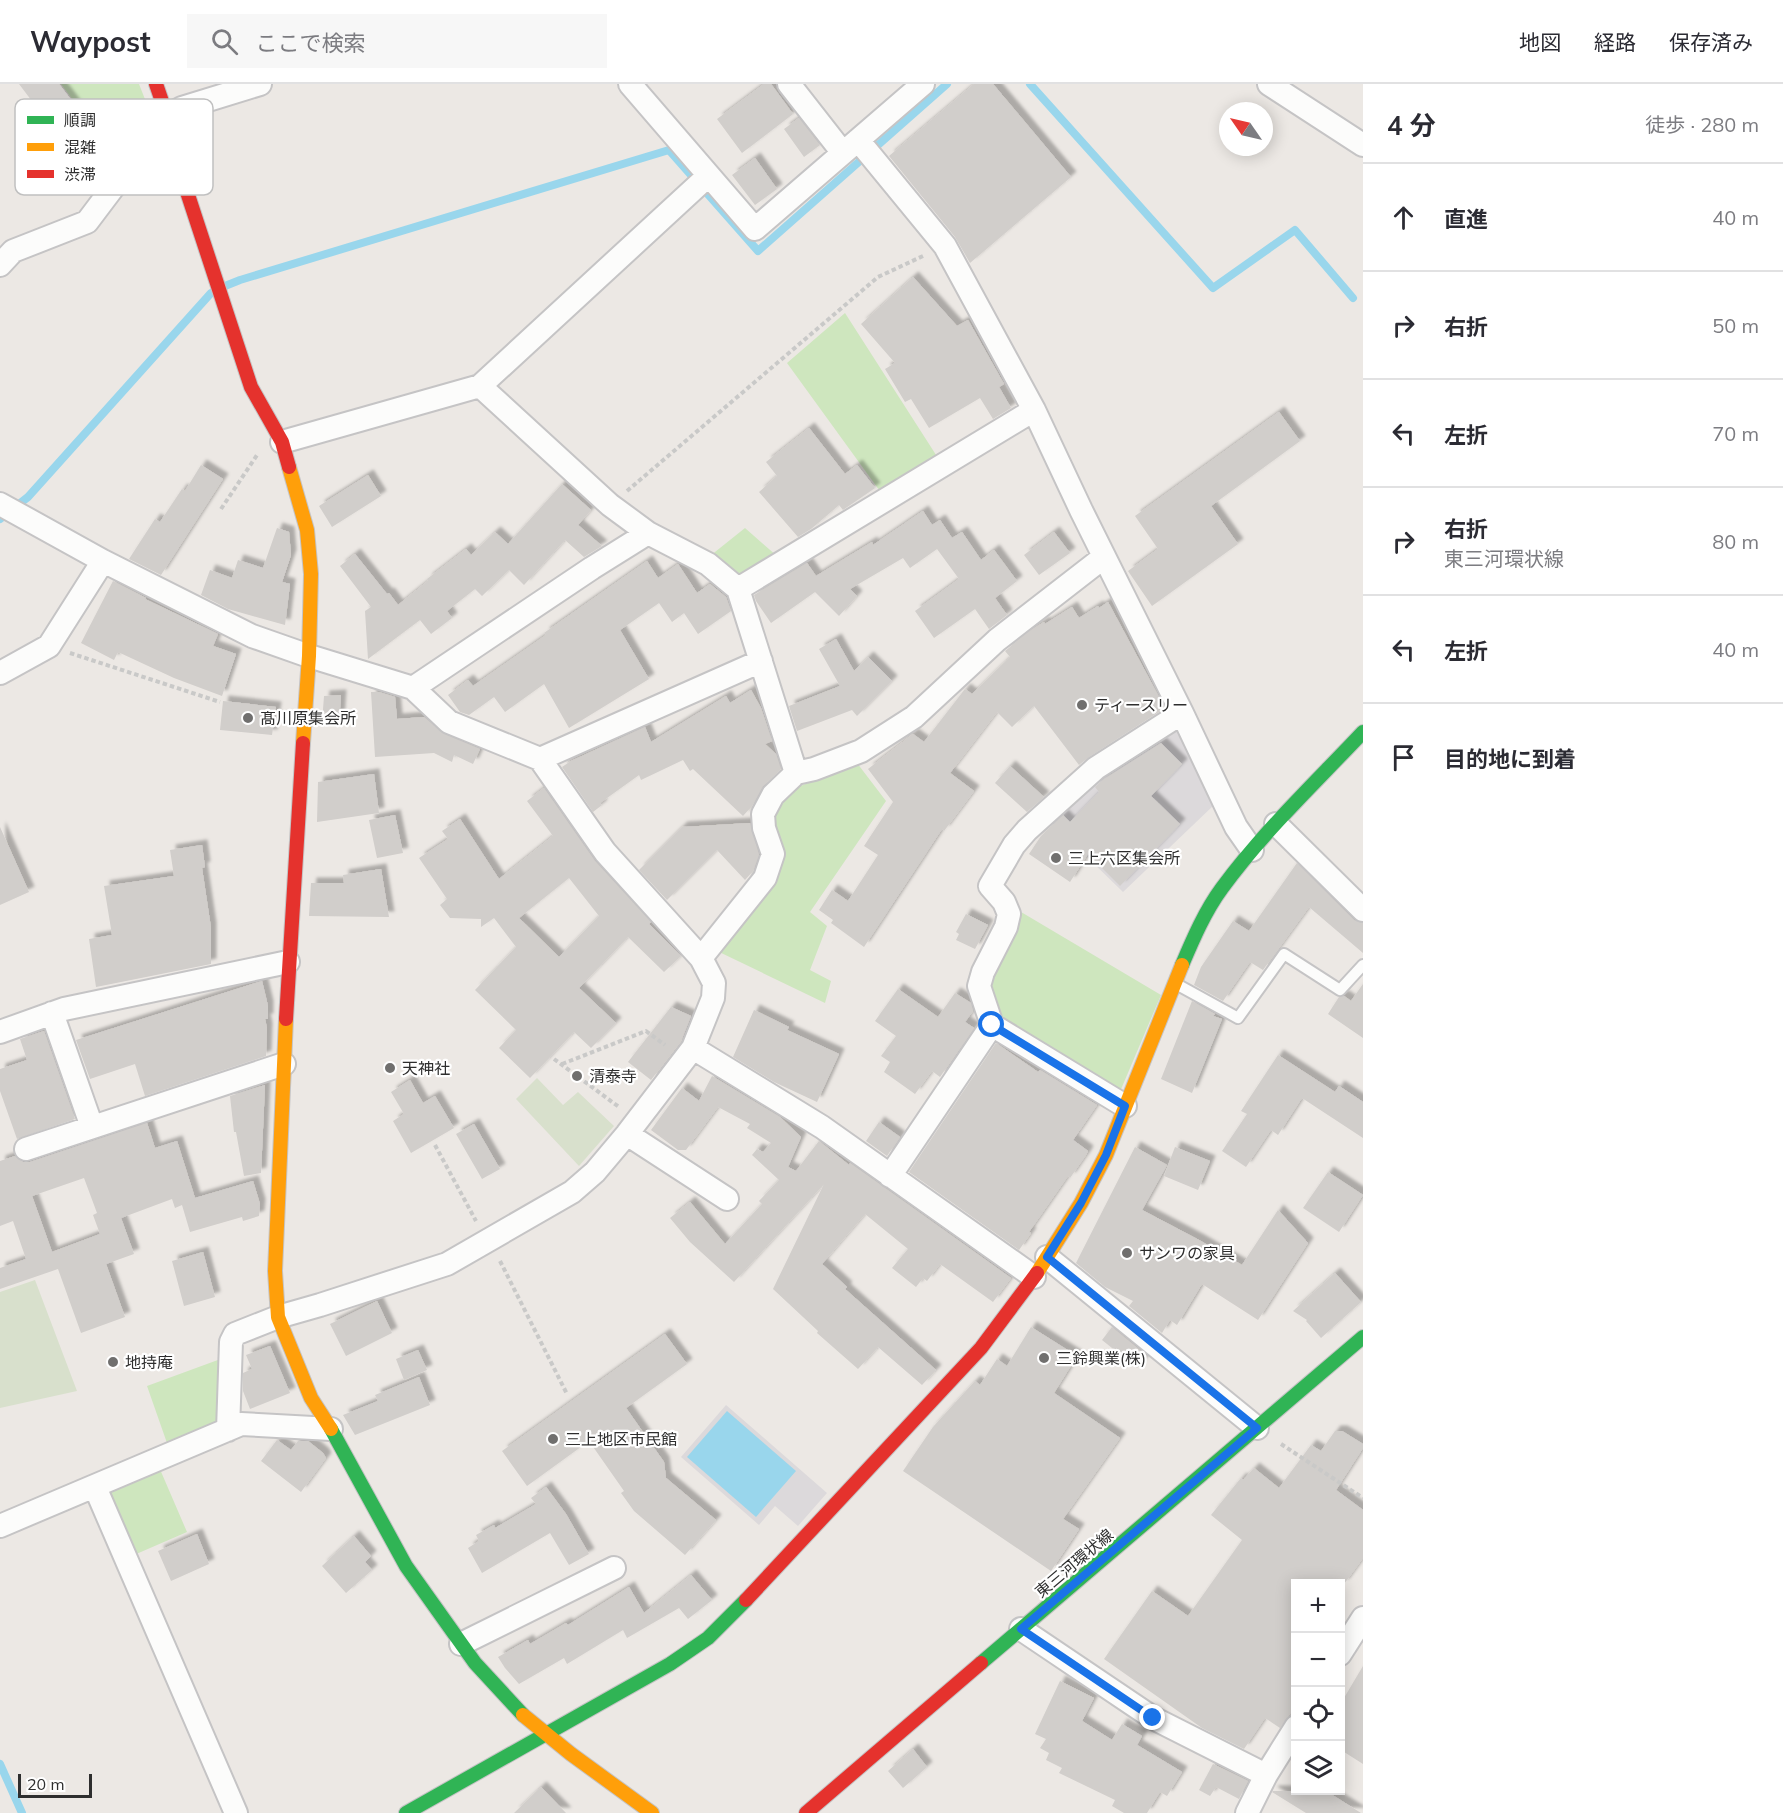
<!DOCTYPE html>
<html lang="ja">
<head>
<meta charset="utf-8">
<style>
	body { margin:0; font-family:Mulish,"Noto Sans JP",sans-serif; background:#f7f7f7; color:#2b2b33 }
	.controls { position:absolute; right:18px; bottom:18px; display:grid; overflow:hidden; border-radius:0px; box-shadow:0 3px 15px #0003 }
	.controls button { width:54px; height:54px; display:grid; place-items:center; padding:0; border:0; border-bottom:2px solid #e1e1e2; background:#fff; color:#2b2b33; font:30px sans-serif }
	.compass { position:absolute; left:1219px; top:18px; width:54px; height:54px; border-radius:50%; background:#fff; box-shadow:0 3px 15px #0003; rotate:304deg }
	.scale { position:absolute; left:18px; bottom:15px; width:74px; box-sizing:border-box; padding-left:6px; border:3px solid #2e2e2e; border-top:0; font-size:16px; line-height:21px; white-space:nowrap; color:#2e2e2e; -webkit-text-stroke:4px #fff; paint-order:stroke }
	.stop { position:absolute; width:18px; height:18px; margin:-14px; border:4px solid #1a73e8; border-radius:50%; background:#fff }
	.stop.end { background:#1a73e8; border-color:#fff; box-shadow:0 2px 6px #0008 }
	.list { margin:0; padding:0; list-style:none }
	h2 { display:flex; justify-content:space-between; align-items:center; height:78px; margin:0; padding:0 24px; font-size:26px }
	h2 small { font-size:20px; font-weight:400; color:#7c7c81 }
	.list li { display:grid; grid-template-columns:39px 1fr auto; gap:18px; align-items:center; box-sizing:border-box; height:108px; padding:0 24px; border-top:2px solid #e1e1e2 }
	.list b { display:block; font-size:22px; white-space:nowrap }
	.list p { margin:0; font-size:20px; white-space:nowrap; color:#7c7c81 }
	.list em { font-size:20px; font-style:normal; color:#7c7c81 }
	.icon { flex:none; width:33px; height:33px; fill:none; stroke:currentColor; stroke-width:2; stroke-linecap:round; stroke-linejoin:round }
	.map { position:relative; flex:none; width:1363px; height:1729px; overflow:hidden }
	header { display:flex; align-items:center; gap:36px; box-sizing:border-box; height:84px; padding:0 30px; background:#fff; border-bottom:2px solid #e1e1e2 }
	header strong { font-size:28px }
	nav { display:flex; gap:33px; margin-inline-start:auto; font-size:21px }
	.search { width:420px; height:54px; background:#f7f7f7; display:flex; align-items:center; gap:15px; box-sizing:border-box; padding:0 21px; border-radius:0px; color:#7c7c81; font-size:22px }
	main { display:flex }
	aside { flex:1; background:#fff }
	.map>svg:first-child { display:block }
	.industrial { fill:#dcd9db }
	.green { fill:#cee6be }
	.cemetery { fill:#d8e0cc }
	.water { fill:#99d6ec }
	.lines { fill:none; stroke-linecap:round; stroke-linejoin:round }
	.stream { stroke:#99d6ec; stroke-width:8 }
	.building { fill:#d1cecb; fill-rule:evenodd; filter:url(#shadow) }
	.lane-casing { stroke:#c5c4c5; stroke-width:14 }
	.street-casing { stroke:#c5c4c5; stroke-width:26 }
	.fast-casing { stroke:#c5c4c5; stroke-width:16 }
	.slow-casing { stroke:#c5c4c5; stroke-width:16 }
	.jam-casing { stroke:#c5c4c5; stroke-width:16 }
	.path { stroke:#c9c9c8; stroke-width:4; stroke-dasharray:4.5 3; stroke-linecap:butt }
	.lane { stroke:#fcfcfb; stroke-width:10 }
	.street { stroke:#fcfcfb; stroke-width:22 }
	.fast { stroke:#30b455; stroke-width:14 }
	.slow { stroke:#ff9f0a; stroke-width:14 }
	.jam { stroke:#e5322d; stroke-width:14 }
	.route { stroke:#1a73e8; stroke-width:8 }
	.poi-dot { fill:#706f6e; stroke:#fff; stroke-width:2 }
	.labels { text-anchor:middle; stroke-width:4.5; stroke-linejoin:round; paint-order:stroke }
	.poi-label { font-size:16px; fill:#2e2e2e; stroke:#fff; text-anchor:start }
	.street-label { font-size:16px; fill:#2e2e2e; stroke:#fff }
	.key { fill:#fff; stroke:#c0c0c0; stroke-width:1.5 }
	.key-label { font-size:16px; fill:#2e2e2e }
</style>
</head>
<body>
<header>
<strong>Waypost</strong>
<div class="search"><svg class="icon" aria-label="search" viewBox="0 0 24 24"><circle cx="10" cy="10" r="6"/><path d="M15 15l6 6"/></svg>ここで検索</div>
<nav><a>地図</a><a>経路</a><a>保存済み</a></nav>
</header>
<main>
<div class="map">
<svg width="1363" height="1729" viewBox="0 0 1363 1729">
	<defs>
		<filter id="shadow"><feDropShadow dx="5.5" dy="-5.5" stdDeviation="1.5" flood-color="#0004"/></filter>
	</defs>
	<rect width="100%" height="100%" fill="#ece8e4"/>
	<path class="industrial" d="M1178,641L1214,721L1123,808L1048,735L1101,690Z
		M726,1321L827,1409L798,1442L775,1422L759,1441L681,1373Z"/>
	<path class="green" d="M61,0H139L150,28L117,75Z
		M845,229L938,374L882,410L787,279Z
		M745,444L777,472L739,497L710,472Z
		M857,679L886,717L810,828L827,842L810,886L831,897L825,919L715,866L781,776L783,763L773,734L783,713L798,703Z
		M1016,825L1161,911L1119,1010L1004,939L989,906Z
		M226,1273L224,1337L167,1359L147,1302Z
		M159,1383L187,1448L134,1471L109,1413L114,1403Z"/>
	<path class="cemetery" d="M537,994L563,1021L578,1008L614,1042L579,1082L516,1015Z
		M35,1196L77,1307L0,1324V1208Z"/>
	<path class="water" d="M727,1327L796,1387L756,1433L687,1373Z"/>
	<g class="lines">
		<path class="stream" d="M1030,0L1213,204L1295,146L1353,214
			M225,202L240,196L669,66L758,167L947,0
			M0,435L28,413L211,209
			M0,1680L22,1729"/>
	</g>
	<path class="building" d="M19,0H59L111,69L92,84L69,53L63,58L58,51L49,58L35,39L44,33Z
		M764,0H771L793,30L742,69L717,35Z
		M974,0H993L1071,93L970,179L955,153L889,72Z
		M799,34L820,61L804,73L784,45Z
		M755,74L777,105L755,121L732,91Z
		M913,193L957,242L968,236L1004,300L999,303L1011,324L993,335L980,314L929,344L911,315L905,318L885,285L895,279L861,240Z
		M1279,328L1300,357L1211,422L1238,460L1152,522L1128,487L1158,465L1135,432Z
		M809,344L845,390L857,381L875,404L843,426L839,421L811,445L798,453L759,408L777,392L766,378Z
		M201,381L223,395L161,491L129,475L155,435L160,438L182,405L185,407Z
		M368,391L381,412L332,443L319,422Z
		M562,400L591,426L578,441L602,462L584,473L565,456L524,501L509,486L482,512L475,505L447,527L452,534L431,550L420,536L368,575L365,527L371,523L340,482L355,470L387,510L389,509L398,521L428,497L427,495L466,465L471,471L495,448L508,460Z
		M923,427L932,441L940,436L952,454L962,448L981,476L994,466L1017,497L995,514L1007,531L989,545L975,525L934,554L915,527L959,495L937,465L910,484L903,474L850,505L857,512L839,532L815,508L771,539L756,517L754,511L807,479L816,492L872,458L873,461Z
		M277,444L289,448L291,471L282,498L290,500L285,541L228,525L201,511L210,486L232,494L238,476L263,484Z
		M1054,448L1070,469L1039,491L1024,471Z
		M647,477L658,494L678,480L697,509L710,500L726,513L731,527L698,550L684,529L672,538L659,519L620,546L649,595L569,644L544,600L505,628L494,613L469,631L460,628L448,611L468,596L473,602L546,551L544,549Z
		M113,497L146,514L145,515L218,550L213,562L236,570L222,612L174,594L118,568L114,576L81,559Z
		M1108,518L1165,624L1089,673L1079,681L1034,622L1012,643L997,628L950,689L974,707L944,747L942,745L864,863L831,839L833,836L819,826L832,806L848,817L878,771L864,762L893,718L868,685L913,650L924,658L965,605L972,610L1010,573L1005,567L1030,547L1044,538L1045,540L1072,523L1079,534L1098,522L1099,524Z
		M836,555L854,587L868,573L892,597L857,632L852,626L797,647L789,622L840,602L819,565Z
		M751,606L761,624L772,657L765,660L776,670L781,685L763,702L752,722L743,732L693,685L690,687L683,676L641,696L639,691L600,719L602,721L593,728L562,683L571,677L645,643L651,658L726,612L730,619Z
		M371,608H379L395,613L397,635L424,633L444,650L480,665L473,680L454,671L452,678L434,669L375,673Z
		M341,611L339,640L322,639L324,612Z
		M223,617L276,623L272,651L220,646Z
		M1161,659L1182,680L1151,712L1180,740L1120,802L1088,770L1070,798L1029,770L1041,752L1063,731L1070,738L1099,708L1095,703L1104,695Z
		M1010,682L1044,713L1027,728L995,699Z
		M374,690L379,729L317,738L318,698Z
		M544,704L595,777L651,838L649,840L681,872L664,888L628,853L579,904L616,939L591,964L574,948L530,994L499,964L516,946L475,906L516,863L494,834L481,843V835L450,834L440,821L447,815L419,774L448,755L442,747L460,735L499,795L553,752L527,717ZM569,794L599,832L559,873L519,834Z
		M395,731L403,769L377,774L369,736Z
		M750,739L759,771L753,787L745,796L717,766L667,816L639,786L682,743Z
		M0,743L29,808L0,821Z
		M202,761L205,783L202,784L211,844V880L96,903L89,855L112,851L104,802L174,792L170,766Z
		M1297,779L1354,836L1363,839V869L1309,823L1263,886L1250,878L1223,917L1194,901L1201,883L1233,837L1249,847Z
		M381,785L389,833L309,832L311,799H344L343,791Z
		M966,830L988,841L975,865L956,856L959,850L956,848Z
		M262,897L268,922V935H265L267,944L266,972L145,1012L135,980L90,995L76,956Z
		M1363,900V954L1328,930L1339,913L1344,912L1351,917Z
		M898,905L938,933L955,909L971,919L973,927L965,938L974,944L940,993L932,987L915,1010L884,988L890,978L881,972L896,952L875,937Z
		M1192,917L1215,930L1213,932L1222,935L1192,1009L1161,995Z
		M671,923L691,932L681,957L651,996L628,978Z
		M754,926L789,943L787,946L839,970L817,1018L774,998L733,973Z
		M44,947L75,1035L17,1055L0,1007V985L27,976L20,955Z
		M996,959L1038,988L1040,986L1097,1021L1073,1056L1088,1067L1086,1071L1070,1094L1068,1092L1029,1148L1031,1149L1019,1166L909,1088Z
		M1278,971L1335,1008L1339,1002L1363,1018V1054L1302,1014L1278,1051L1271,1046L1246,1083L1222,1067L1247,1030L1241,1027Z
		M712,992L780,1033L801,1053L788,1083L796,1087L819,1057L849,1081L850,1079L1011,1194L993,1218L940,1180L927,1197L923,1194L916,1203L892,1184L908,1165L865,1130L822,1180L847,1203L845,1205L936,1286L922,1301L878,1263L858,1285L817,1249L818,1247L773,1205L824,1100L734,1198L690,1158L670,1134L690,1118L725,1160L762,1120L759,1117L779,1096L752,1071L757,1065L763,1068L771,1059L747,1044L750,1040L718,1023L686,1066H678L651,1046L682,1004L699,1017Z
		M410,996L423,1019L435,1012L454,1044L411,1069L393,1037L404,1030L391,1008Z
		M265,1001L261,1089L244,1092L236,1048H234L230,1012Z
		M879,1038L900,1053L887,1072L866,1057Z
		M147,1039L155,1064L177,1057L195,1114L253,1097L260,1120L259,1132L243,1137L242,1133L190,1148L182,1121L175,1124L172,1115L121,1134L134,1170L106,1180L125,1233L81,1249L58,1185L0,1205V1184L26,1175L13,1137L0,1142V1077L15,1072L23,1078H30ZM84,1094L97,1129L93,1131L100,1150L52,1168L32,1112Z
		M474,1040L500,1085L482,1095L456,1050Z
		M1135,1063L1167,1081L1142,1126L1199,1156L1242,1181L1278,1126L1308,1159L1258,1236L1202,1200L1177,1241L1170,1236L1162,1249L1129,1222L1133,1217L1105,1203L1076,1179Z
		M1175,1063L1210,1077L1198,1106L1164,1092Z
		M1328,1088L1363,1111L1339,1148L1303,1124Z
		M203,1168L215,1213L184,1222L172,1177Z
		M1335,1189L1361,1218L1321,1254L1306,1237L1307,1236L1293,1227Z
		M377,1217L392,1249L346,1272L330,1240Z
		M1031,1243L1077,1272L1054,1309L1120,1354L1063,1435L1079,1445L1051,1487L903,1387L933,1343L975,1297L980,1301L997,1275L1007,1282Z
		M1112,1243L1147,1272L1137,1284L1102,1256Z
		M665,1250L687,1280L626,1324L664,1378L666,1394L716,1436L685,1471L634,1427L621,1409L624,1407L589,1357L527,1402L502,1367Z
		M270,1262L290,1309L250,1325L243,1307V1289L252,1285L246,1271Z
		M418,1266L427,1286L404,1296L396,1275Z
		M419,1293L430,1321L355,1351L343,1331L378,1317L375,1311Z
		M1335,1347H1342L1363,1360V1364L1336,1406L1363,1426V1474L1344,1500H1296V1621L1280,1644L1265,1634L1244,1665L1202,1644L1104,1575L1152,1507L1188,1532L1242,1456L1211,1431L1241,1394L1243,1396L1254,1384L1279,1404L1311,1361L1321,1367Z
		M277,1356L291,1366L298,1357H308L323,1369L326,1374L301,1408L261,1377Z
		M546,1403L566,1430L589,1470L569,1481L550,1449L482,1489L468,1464L479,1457L476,1451L494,1441L495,1444L536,1420L531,1414Z
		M197,1450L209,1480L171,1497L158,1467Z
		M354,1452L371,1472L365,1478L372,1486L346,1509L322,1482Z
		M691,1491L712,1516L688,1535L679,1524L627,1554L623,1546L567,1580L564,1574L519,1600L505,1584L498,1573L528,1556L530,1560L566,1539L568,1541L629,1503L644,1529Z
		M1363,1582V1680L1341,1666V1619Z
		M1060,1597L1094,1614L1082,1637L1112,1656L1122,1640L1142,1652L1137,1661L1182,1688L1167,1712L1160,1708L1147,1729H1124L1112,1722L1115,1716L1059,1689L1062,1684L1046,1676L1049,1669L1040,1664L1046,1655L1035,1650Z
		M913,1665L927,1683L903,1704L888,1687Z
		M1213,1680L1248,1697L1239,1715L1216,1703L1210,1712L1199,1706Z
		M541,1703L566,1729H514Z
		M1273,1707H1326L1361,1729H1306L1272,1708Z"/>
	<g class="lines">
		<g class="lane-casing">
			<path id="lane" d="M1178,901L1238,934L1284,870L1340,906L1363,881"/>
		</g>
		<g class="street-casing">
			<path id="street" d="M630,0L755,145L923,0
				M789,0L843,69
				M1269,0L1363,61
				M858,56L945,162L1034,326L1081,426L1182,629L1236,743L1252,766
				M0,181L13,167L87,138L167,32L182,24L260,0
				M480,302L610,421L648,449L708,480L738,505L796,689L773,711L763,730L764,744L773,770L765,794L701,874
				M282,358L480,302L708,92
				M0,420L103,477L252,552L309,572L413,604L449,638L540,675L605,768L701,874L714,899L713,914L693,964L627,1050L595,1088L572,1108L447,1180L320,1221L278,1233L235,1250L231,1258L228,1346
				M738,505L1034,326
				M0,589L49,562L103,477
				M413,604L592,484L648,449
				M540,675L761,577
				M796,689L814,685L861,667L914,633L997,556L1104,473
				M1276,740L1363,826
				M52,929L92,1043
				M0,948L64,925L288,878
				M693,964L822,1043L1034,1193
				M1125,1022L992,941L979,902L983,888L1006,843L1009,830L1004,818L990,802L1014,761L1027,746L1096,684L1182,629
				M627,1050L727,1115
				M26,1065L284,980
				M890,1092L992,941
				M1047,1173L1257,1344
				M95,1403L236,1729
				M0,1442L241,1340L331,1345
				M1021,1545L1153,1634L1266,1691
				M461,1560L614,1484
				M1340,1570L1363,1534
				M1247,1729L1266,1691L1296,1643"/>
		</g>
		<g class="fast-casing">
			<path id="fast" d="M1182,881C1193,855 1205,827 1222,804C1263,748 1315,699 1363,648
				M331,1345L406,1482L475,1579L523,1631
				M981,1579L1363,1253
				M406,1729L670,1580L708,1554L746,1516"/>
		</g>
		<g class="slow-casing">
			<path id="slow" d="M289,383L307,446L311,490L309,572L303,659
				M286,935L275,1187L278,1233L311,1314L331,1345
				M1037,1189L1081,1119L1106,1071L1182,881
				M523,1631L571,1670L652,1729"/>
		</g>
		<g class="jam-casing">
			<path id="jam" d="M156,0L167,32L170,56L251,303L282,358L289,383
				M286,935L303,659
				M746,1516L981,1264L1037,1189
				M806,1729L981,1579"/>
		</g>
		<path class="path" d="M627,407L878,193L923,172
			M221,425L257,371
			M70,569L220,618
			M554,975L619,1023
			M562,980L646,947L665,961
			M435,1061L476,1137
			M500,1177L567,1310
			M1281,1360L1363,1414"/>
		<use href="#lane" class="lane"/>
		<use href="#street" class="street"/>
		<use href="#fast" class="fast"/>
		<use href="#slow" class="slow"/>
		<use href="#jam" class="jam"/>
	</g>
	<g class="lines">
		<path class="route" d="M992,941L1125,1022L1106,1071L1081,1119L1047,1173L1257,1344L1021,1545L1153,1634"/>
	</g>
	<g class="poi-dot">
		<circle cx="1082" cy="621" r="6"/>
		<circle cx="248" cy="634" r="6"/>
		<circle cx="1056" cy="774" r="6"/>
		<circle cx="390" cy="984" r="6"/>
		<circle cx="577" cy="992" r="6"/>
		<circle cx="1127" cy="1169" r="6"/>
		<circle cx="1044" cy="1274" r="6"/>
		<circle cx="113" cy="1278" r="6"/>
		<circle cx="553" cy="1355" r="6"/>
	</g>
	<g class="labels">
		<g class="poi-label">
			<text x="1094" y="627">ティースリー</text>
			<text x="260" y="640">髙川原集会所</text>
			<text x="1068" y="780">三上六区集会所</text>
			<text x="402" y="990">天神社</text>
			<text x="589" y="998">清泰寺</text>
			<text x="1139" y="1175">サンワの家具</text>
			<text x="1056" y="1280">三鈴興業(株)</text>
			<text x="125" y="1284">地持庵</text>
			<text x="565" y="1361">三上地区市民館</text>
		</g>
		<g class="street-label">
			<text transform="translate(1074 1479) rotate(-40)" y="6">東三河環状線</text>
		</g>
	</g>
	<rect x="15" y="15" width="198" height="96" rx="9" class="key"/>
	<rect x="27" y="32" width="27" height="8" fill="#30b455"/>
	<rect x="27" y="59" width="27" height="8" fill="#ff9f0a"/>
	<rect x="27" y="86" width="27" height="8" fill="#e5322d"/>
	<g class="key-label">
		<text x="64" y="42">順調</text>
		<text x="64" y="69">混雑</text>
		<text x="64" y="96">渋滞</text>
	</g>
</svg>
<div class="controls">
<button>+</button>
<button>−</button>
<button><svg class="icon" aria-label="locate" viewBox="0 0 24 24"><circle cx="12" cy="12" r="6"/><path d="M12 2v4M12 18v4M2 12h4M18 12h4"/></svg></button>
<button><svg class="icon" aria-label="layers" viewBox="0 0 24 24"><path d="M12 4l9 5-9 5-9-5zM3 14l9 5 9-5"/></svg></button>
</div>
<svg class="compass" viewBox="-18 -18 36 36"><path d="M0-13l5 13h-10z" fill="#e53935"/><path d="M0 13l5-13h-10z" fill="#7c7c81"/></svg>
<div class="scale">20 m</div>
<div class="stop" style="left:992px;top:941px"></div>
<div class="stop end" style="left:1153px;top:1634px"></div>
</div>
<aside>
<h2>4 分<small>徒歩 · 280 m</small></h2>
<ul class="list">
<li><svg class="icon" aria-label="ahead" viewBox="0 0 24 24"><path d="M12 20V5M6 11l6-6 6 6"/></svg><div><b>直進</b></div><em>40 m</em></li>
<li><svg class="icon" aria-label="right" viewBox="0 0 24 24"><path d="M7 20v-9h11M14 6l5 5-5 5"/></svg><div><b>右折</b></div><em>50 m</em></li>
<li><svg class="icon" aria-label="left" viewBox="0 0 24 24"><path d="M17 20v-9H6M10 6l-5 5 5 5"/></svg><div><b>左折</b></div><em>70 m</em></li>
<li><svg class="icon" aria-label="right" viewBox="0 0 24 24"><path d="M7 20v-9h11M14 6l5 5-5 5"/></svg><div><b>右折</b><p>東三河環状線</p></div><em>80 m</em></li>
<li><svg class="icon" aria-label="left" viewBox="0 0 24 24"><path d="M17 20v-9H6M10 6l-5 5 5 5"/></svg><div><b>左折</b></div><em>40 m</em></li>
<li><svg class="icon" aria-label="arrive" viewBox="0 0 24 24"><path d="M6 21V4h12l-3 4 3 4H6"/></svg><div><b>目的地に到着</b></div></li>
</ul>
</aside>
</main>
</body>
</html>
